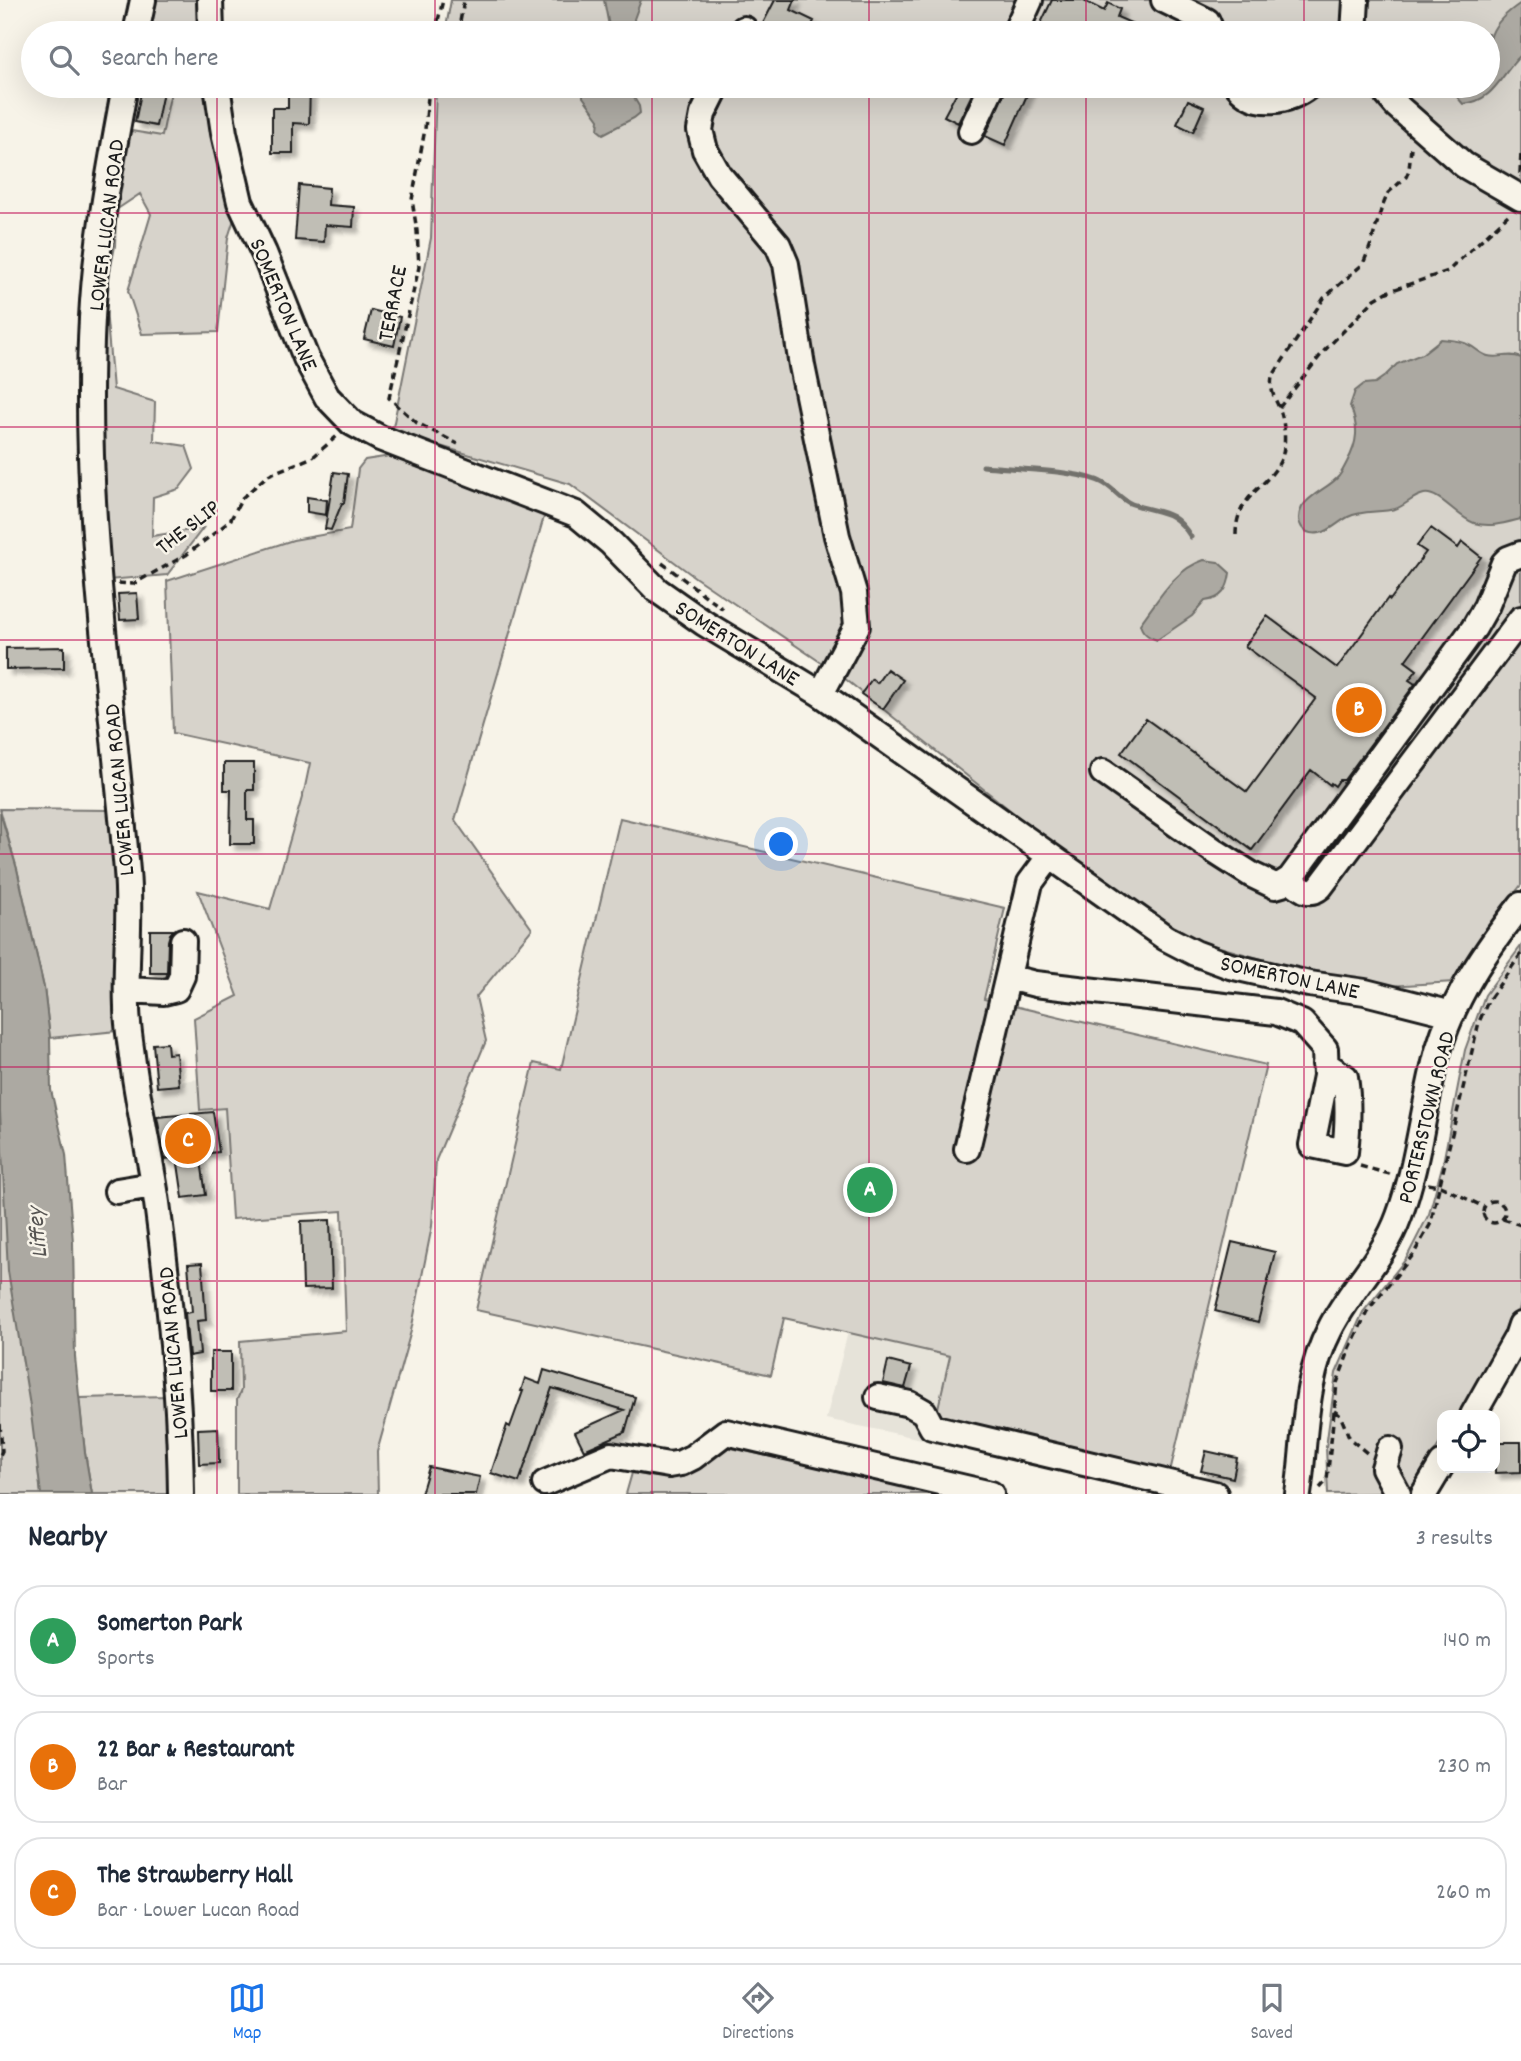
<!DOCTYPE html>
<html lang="en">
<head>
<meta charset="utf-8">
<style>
	body { margin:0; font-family:Dekko,sans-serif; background:#f2f2f3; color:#1f2937 }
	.controls { position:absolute; right:21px; bottom:21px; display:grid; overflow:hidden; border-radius:14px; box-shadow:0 7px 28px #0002 }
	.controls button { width:63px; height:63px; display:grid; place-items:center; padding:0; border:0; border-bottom:2px solid #e0e1e3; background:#fff; color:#1f2937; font:35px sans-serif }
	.you { position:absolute; left:782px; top:845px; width:24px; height:24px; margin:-18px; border:5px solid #fff; border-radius:50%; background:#1a73e8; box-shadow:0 0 0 10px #1a73e833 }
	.badge { display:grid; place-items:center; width:46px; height:46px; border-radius:50%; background:#1a73e8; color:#fff; font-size:23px; font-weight:700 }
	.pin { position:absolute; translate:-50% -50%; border:4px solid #fff; box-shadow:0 2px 7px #0006 }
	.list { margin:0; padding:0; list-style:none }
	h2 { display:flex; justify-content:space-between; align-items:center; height:91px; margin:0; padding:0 28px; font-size:30px }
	h2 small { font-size:23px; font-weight:400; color:#747a83 }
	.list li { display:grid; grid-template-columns:46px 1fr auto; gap:21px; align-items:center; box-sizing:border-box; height:112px; margin:0 14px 14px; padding:0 14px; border:2px solid #e0e1e3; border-radius:28px }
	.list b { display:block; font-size:26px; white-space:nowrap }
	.list p { margin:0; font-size:23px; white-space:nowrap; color:#747a83 }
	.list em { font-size:23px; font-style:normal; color:#747a83 }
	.icon { flex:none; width:38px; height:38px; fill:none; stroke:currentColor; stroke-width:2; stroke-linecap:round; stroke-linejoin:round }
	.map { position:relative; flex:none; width:1521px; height:1494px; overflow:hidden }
	.search { position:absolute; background:#fff; box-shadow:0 7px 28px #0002; left:21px; right:21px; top:21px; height:77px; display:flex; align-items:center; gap:18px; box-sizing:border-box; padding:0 24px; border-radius:38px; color:#747a83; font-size:26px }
	.sheet { height:469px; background:#fff }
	nav { display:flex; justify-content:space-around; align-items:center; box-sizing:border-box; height:98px; border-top:2px solid #e0e1e3; background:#fff; font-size:19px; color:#747a83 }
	nav a { display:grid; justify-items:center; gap:4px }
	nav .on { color:#1a73e8 }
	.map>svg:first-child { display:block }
	.built { fill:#e6e3d9 }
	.green { fill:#d7d3cb; stroke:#7a7874; stroke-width:2 }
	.water { fill:#aca9a2; stroke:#72716c; stroke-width:2 }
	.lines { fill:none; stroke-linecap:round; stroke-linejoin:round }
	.stream { stroke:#72716c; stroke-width:5 }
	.building { fill:#c0beb5; stroke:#1c1c1c; stroke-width:2; filter:url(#shadow) }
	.minor-casing { stroke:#1c1c1c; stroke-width:30 }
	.path { stroke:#1c1c1c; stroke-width:3.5; stroke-dasharray:7 5; stroke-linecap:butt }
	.minor { stroke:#f7f3e8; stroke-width:24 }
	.grid { fill:none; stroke:#c2185b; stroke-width:2; stroke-opacity:0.55 }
	.labels { text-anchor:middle; stroke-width:5; stroke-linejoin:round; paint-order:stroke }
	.street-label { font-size:23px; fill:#1c1c1c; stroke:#f7f3e8 }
	.water-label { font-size:24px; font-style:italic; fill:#565452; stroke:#f7f3e8 }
</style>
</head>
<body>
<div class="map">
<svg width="1521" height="1494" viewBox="0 0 1521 1494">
	<defs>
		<filter id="shadow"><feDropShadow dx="5.5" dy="5.5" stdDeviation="2" flood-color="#0004"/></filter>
	</defs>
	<rect width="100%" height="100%" fill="#f7f3e8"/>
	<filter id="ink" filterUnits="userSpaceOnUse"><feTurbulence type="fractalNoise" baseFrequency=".0143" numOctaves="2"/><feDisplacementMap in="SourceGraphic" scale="14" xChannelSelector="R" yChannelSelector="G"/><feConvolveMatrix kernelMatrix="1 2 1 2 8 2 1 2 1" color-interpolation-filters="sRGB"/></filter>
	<g filter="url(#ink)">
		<path class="built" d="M198,1079L201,1109L225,1107L229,1155L161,1163L144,1087Z
			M848,1332L951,1356L931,1441L826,1419Z"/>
		<path class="green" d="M152,0H199L200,33H146Z
			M451,0H1521V885L1496,917L1454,982L1389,986L1311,973L1188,938L1025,822L844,678L696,578L570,484L392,432L431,238L436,86H1488V33H445Z
			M172,86H209L234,219L228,238L218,332L142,334L128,291L151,214L140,194L116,210L115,246L105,298L113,389L155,402L154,441L186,446L194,469L179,489L153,497L152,536L203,528L167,575L108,580L101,447L103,284L125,130L162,136Z
			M397,455L546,510L455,820L532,929L476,997L486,1041L436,1160L432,1226L411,1331L377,1452L378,1494H237V1400L241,1390L240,1341L346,1331L342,1211L232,1219L225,1108L200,1110L194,1018L238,996L198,891L270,909L305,787L310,763L173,733L167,581L293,540L350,530L358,469L365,460Z
			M0,809L110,810L121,927L116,1031L50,1038L44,988L17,869Z
			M620,818L1005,908L984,999L1266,1065L1169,1476L936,1417L950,1356L784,1318L771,1375L476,1310L534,1063L561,1069Z
			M1521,946V1303L1511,1336L1461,1415H1442V1440L1408,1493L1328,1494L1326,1447L1336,1373L1363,1312L1406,1259L1429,1214L1443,1163L1465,1050L1485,995Z
			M0,1111L41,1494H0Z
			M168,1396L173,1494H92L85,1453L79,1398Z
			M722,1448H731L942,1494H626L632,1473C678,1482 686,1477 722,1448Z"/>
		<path class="water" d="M604,0H641L634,19L636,33H604L609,26Z
			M1521,3V55C1500,75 1495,101 1463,104L1451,90L1452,86H1488C1488,44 1483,28 1521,3Z
			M586,86H627L639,106L640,113L634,118L603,134L598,130L599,119L583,97V88Z
			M1441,339C1450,340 1461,340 1469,345C1476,348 1480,354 1488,356C1499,359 1510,352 1521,358V519C1505,523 1490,528 1474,523C1458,518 1439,491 1424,494C1413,496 1405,506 1395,509C1380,513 1362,510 1348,517C1338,522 1331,531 1320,533C1303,536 1294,523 1302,507C1311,493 1329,488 1339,476C1342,472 1345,466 1347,462C1358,442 1359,427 1350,406L1355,391L1364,384L1375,383L1385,376L1397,364L1422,354Z
			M1204,560L1218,562L1230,573C1228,589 1222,599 1205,601L1192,616L1157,640C1148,637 1142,633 1140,624C1159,599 1174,570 1204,560Z
			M0,812L17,869L44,988L50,1038L51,1090L66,1155L73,1242L75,1357L85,1453L92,1494H41L30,1406L8,1271L0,1111Z"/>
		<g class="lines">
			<path class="stream" d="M983,466C1013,469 1075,470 1101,482C1113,487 1120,500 1132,504C1160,514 1173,508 1191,537"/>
		</g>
		<path class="building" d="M775,0H795L791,10L814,21L808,33H758Z
			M1052,0H1082L1104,11L1108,3L1120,9L1117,17L1154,33H1062L1041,23Z
			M288,86H310L309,124L293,123V153H272V108H288Z
			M960,86H976L958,123L944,116Z
			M1007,86H1031L1005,145L985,136L1005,92Z
			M142,88L163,92L156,126L135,122Z
			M1188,100L1204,107L1193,132L1177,124Z
			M299,185L329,188L328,205L354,207L353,227L325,225L324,242L295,240Z
			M371,310L400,317L394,346L364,339Z
			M334,472L348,474L344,503H342L331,530L325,529Z
			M307,497L327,500L326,515L307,512Z
			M1431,528L1458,548L1462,542L1481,557L1405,661L1417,670L1409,680L1415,684L1344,780H1339L1335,786L1331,783L1330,785L1311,770L1252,850L1121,753L1146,719L1247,792L1316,698L1245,646L1267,616L1337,668L1388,598L1390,600L1426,552L1417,546Z
			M137,593L139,619L120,620L118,594Z
			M64,647V668L6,669V648Z
			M887,669L903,680L883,709L861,694L872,679L877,683Z
			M224,763H254V790H247V820H254V844H230L231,790H224Z
			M150,930H174L170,934L168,941L167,973H150Z
			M167,1043L168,1054L176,1053L179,1085L157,1087L153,1044Z
			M213,1112L219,1152L200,1154L206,1195L183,1198L177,1157L165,1159L157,1117Z
			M330,1220L332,1288L303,1289L301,1221Z
			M1232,1242L1275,1252L1258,1322L1215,1311Z
			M202,1263L206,1320L197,1321L200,1354L189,1356L185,1313L192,1312L188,1264Z
			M211,1352H231V1391H211Z
			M888,1361L911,1367L905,1388L883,1383Z
			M544,1370L635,1397L625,1432L584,1450L575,1432L624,1410L552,1388L519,1482L491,1473L507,1425L510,1427L523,1391H521L525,1378L540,1384Z
			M218,1428L219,1463L199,1464L198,1429Z
			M1495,1442H1521V1472L1495,1473Z
			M1206,1451L1237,1458L1233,1478L1201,1471Z
			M429,1467L480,1477L476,1494H421Z"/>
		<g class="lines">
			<g class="minor-casing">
				<path id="minor" d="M210,0L211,33
					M1164,0L1207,21L1212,33
					M136,33L143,0
					M742,33L744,29
					M1015,33L1030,0
					M1354,33L1356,0
					M125,86C111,163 96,240 92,318C82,504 111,687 127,871C131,916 125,962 127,1007C127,1023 130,1040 132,1056C138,1106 150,1154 157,1203C170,1300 180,1397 181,1494
					M217,86L224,133L240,202L264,253L306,358L327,397L352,423L380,438L576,514L611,543L657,590L704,623L821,694L1166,938L1195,953L1230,966L1309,984L1365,992L1452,1014
					M717,86L703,114L700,130L705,150L719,175L778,245L786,264L802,366L837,536L854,593L857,626L821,694
					M1238,86C1256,108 1289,102 1309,86
					M1380,86L1397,106L1464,165L1521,198
					M971,131L992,86
					M1103,772L1216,852L1252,875L1275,886L1282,884L1290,879L1474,628L1486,607L1504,563L1508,559L1521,554
					M1290,879C1300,887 1308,897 1320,887L1521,619
					M1008,977L1035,984L1276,1012L1302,1023L1325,1049L1326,1076L1312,1145L1345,1152C1348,1126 1349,1102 1345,1077L1325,1064
					M127,990L164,992L176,989L182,976L183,941
					M967,1149L1030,883L1050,856
					M117,1191L153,1185
					M878,1397L910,1404L924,1412L932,1427L1215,1494
					M1473,1415L1517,1337L1521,1325
					M1390,1449L1384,1468L1398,1494
					M545,1483L611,1455L669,1465L681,1463L693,1457L726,1432L991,1494
					M1298,1494C1306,1438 1303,1380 1330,1329C1350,1289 1384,1258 1399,1216C1419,1163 1423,1106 1438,1051C1454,996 1486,950 1521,905
					M1424,1494L1442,1464"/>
			</g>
			<path class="path" d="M435,33L443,0
				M458,33L464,0
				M429,86L425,129L412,200L417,231L419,267L389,398L417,423L458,444
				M1520,174L1521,152
				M1279,408L1324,351L1375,299L1387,292L1448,271L1508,215
				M1236,535C1236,493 1269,489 1282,457C1286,445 1285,426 1281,413C1277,400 1269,393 1272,377L1324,298L1363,264L1370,247L1381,210L1388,193L1406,177L1409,170L1411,147
				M662,563L723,609
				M118,583L133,584L186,555L230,521L242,498L268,475L313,457L337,436
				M1360,1166L1393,1175
				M1428,1184L1440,1186L1484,1207
				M1483 1212a11 11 0 1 1 22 0a11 11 0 1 1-22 0Z
				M1503,1219L1521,1225
				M1334,1411L1340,1415L1350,1439L1367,1453
				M0,1424L2,1451L0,1455
				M1320,1488L1327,1480L1337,1383L1350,1348L1368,1310L1413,1255L1430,1225L1479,1022L1488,1001L1521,954"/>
			<use href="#minor" class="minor"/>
		</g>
	</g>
	<path class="grid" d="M217,0V33M435,0V33M652,0V33M869,0V33M1086,0V33M1304,0V33M217,86V1494M435,86V1494M652,86V1494M869,86V1494M1086,86V1494M1304,86V1494M0,213H1521M0,427H1521M0,640H1521M0,854H1521M0,1067H1521M0,1281H1521"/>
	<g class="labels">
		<g class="street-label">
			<text transform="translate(105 225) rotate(-83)" y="8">LOWER LUCAN ROAD</text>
			<text transform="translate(391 303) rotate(-79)" y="8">TERRACE</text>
			<text transform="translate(285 304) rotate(67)" y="8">SOMERTON LANE</text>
			<text transform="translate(187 526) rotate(-38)" y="8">THE SLIP</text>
			<text transform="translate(738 642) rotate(32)" y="8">SOMERTON LANE</text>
			<text transform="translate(118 790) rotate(-95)" y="8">LOWER LUCAN ROAD</text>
			<text transform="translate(1290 976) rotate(12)" y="8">SOMERTON LANE</text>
			<text transform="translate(1425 1117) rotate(-76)" y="8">PORTERSTOWN ROAD</text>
			<text transform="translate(172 1353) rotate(-95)" y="8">LOWER LUCAN ROAD</text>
		</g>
		<g class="water-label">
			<text transform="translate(36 1233) rotate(-96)" y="8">Liffey</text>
		</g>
	</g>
</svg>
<div class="controls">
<button><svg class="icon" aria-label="locate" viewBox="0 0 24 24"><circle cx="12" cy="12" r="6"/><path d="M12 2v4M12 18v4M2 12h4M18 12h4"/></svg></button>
</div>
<div class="you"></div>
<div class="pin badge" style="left:870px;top:1190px;background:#2e9e5b">A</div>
<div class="pin badge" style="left:1359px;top:710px;background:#e8710a">B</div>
<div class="pin badge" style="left:188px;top:1141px;background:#e8710a">C</div>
<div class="search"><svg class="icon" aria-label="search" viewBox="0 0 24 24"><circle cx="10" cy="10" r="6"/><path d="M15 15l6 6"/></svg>Search here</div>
</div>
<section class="sheet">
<h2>Nearby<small>3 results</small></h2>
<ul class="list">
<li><span class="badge" style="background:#2e9e5b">A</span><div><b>Somerton Park</b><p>Sports</p></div><em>140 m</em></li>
<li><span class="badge" style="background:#e8710a">B</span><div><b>22 Bar &amp; Restaurant</b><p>Bar</p></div><em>230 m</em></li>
<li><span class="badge" style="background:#e8710a">C</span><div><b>The Strawberry Hall</b><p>Bar · Lower Lucan Road</p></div><em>260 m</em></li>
</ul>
</section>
<nav>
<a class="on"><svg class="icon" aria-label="map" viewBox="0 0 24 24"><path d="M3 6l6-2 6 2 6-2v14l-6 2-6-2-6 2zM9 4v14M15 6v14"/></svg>Map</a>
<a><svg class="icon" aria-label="directions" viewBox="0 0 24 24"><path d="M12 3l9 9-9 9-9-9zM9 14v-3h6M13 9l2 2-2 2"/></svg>Directions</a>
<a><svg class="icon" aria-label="saved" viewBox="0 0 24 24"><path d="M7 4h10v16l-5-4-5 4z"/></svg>Saved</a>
</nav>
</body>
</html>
